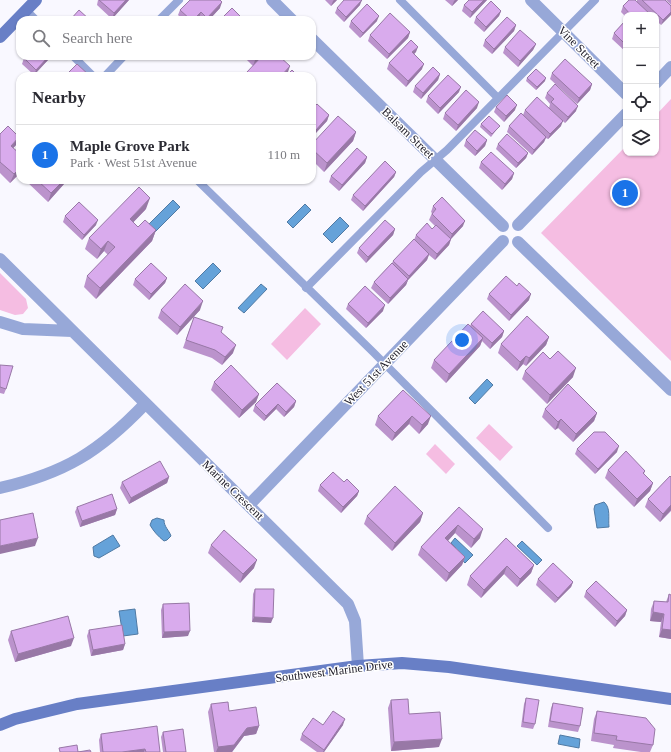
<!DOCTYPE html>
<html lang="en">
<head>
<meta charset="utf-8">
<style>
	body { margin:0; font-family:Georgia,serif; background:#f2f2f3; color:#2b2b33 }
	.controls { position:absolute; right:12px; top:12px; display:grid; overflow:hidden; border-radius:8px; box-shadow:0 1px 3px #0004 }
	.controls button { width:36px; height:36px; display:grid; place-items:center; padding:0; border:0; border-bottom:1px solid #e1e1e2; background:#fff; color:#2b2b33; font:20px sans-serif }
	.you { position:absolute; left:462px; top:340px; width:14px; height:14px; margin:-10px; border:3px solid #fff; border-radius:50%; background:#1a73e8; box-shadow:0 0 0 6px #1a73e833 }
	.badge { display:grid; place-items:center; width:26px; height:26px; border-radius:50%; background:#1a73e8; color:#fff; font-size:13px; font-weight:700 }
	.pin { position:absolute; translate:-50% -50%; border:2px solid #fff; box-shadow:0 1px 4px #0006 }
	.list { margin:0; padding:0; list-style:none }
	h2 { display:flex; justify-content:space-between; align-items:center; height:52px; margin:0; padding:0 16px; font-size:17px }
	h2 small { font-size:13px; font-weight:400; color:#7c7c81 }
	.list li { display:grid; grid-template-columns:26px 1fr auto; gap:12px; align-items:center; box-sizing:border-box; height:60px; padding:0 16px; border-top:1px solid #e1e1e2 }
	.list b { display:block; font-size:15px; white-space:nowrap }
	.list p { margin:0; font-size:13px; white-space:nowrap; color:#7c7c81 }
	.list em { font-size:13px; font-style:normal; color:#7c7c81 }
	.icon { flex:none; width:22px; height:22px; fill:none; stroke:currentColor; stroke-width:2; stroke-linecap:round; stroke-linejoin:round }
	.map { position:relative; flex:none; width:671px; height:752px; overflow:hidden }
	.search { position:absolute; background:#fff; box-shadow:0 1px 3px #0004; left:16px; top:16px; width:300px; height:44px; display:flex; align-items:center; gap:10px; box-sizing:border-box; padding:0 14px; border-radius:12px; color:#7c7c81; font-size:15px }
	.panel { position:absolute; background:#fff; box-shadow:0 1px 3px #0004; left:16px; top:72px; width:300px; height:112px; border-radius:12px }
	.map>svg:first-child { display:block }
	.green { fill:#f5bde2 }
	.water { fill:#65a2d9; stroke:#507aa4 }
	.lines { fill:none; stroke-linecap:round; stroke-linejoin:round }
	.lane { stroke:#97a8d8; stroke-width:8 }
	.street { stroke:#97a8d8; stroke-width:12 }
	.secondary { stroke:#687fc6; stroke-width:12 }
	.wall { fill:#bb93cc }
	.shaded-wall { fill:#9878a6 }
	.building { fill:#d9abed; stroke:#9878a6 }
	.labels { text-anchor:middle; stroke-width:3; stroke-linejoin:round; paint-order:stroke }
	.street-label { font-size:12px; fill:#1e1c28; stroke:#fff }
</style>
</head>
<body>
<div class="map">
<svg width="671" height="752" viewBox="0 0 671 752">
	<rect width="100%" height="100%" fill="#f9f8ff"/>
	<path class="green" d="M671,99V361L541,233L626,146V153H656V115Z
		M0,273L26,299L28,308L23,314L15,315L0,310Z
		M305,308L321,324L287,360L271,344Z
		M489,424L513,447L500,461L476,438Z
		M435,444L455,464L446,474L426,454Z"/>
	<path class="water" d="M173,200L180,207L154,233L147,226Z
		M305,204L311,210L293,228L287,222Z
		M340,217L349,226L332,243L323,234Z
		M213,263L221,271L203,289L195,281Z
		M261,284L267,289L244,313L238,308Z
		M487,379L493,385L475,404L469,398Z
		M604,502C611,508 608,518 609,527L597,528L594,509L595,505Z
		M157,518L164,520C164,527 169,530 171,536L167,540L164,541C158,536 154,532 150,525L152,520Z
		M113,535L120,546L99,558L94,556L93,547Z
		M455,538L473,555L465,563L453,552L456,548L451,543Z
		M522,541L542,560L537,565L517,546Z
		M135,609L138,634L123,636L119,611Z
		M560,735L580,739L579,748L558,744Z"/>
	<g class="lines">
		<path class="lane" d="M400,0L497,97
			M26,10L36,20
			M159,20L179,0
			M73,56L93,76
			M105,76L124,56
			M197,180L373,352L548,528
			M306,288L421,172L447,150L595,0"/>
		<path class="street" d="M272,0L292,20
			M531,0L626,94
			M312,39L503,226
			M656,83L671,67
			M518,225L626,114
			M518,242L671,390
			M0,259L348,604L355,621L358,666
			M0,322L23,329L72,331
			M0,488C65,473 99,452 145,404
			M249,505L503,241"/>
		<path class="secondary" d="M0,37L36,0
			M0,725L15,719L77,704L358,666L402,663L449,667L671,699"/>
	</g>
	<path class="wall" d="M98,0H129L112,19L97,5Z
		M325,0H337L331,6Z
		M445,0H458L452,6Z
		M469,0H487L470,18L462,11L464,5Z
		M637,0H665L671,6L661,25L659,23L657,29L656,30V15H626V17L621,12L623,6L637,2Z
		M666,0H671V5Z
		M360,5L344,22L335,13L337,8Z
		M220,8L209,20H201L199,18L197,20H183L178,15L180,10Z
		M501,11L499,16L484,32L474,23L476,17Z
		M626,19V52L612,39L614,33L625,21Z
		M351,21H377L360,38L349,27Z
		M516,25L514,31L492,54L483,46L485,40Z
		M410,32L408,38L387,59L368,41L370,35Z
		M536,44L533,50L518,67L503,53L505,47Z
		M416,52L414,54L422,69L406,87L387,69L389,63Z
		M243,56H262L253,66Z
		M24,58L48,60L34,75L22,64Z
		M247,72L287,75L285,76H245Z
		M552,73L592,84L590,90L577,104L550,79Z
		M440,74L438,80L421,99L413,92L415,86Z
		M527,78L545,81L536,90L526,81Z
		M459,92L438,114L426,102L428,96Z
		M547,93L576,111L565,123L549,108L550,104L545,98Z
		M496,107L515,110L504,122L494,112Z
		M477,108L456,131L443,119L445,113Z
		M312,109L329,115L327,121L314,135L312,134Z
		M525,110L561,126L548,139L546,138L544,142L532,155L507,132L509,126L523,115Z
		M481,124L500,126L498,128L491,137L480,127Z
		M356,132L353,141L324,172L312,160V144Z
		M0,134L16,145L13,148L20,154V173L10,183L0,173Z
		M466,140H487L485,146L475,156L464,146Z
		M498,144L528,153L526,158L516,168L496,149Z
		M367,157L365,163L339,191L329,182L331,176Z
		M481,162L514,173L512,179L502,190L479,168Z
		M396,172L394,177L363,211L351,200L353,195Z
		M25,180H66L64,184L48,202Z
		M433,206L463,226L451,239L449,245L435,260L429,255L427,260L408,280L406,285L388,304L371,288L374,282L392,263L393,261L414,240L416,235L432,229L435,226L429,220L432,213L431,212Z
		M146,209L133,222L138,227L156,230L152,241L96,299L84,287L87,276L108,255L104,251L97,259L85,249L89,238Z
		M65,216L96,225L82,240L63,222Z
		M395,229L393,235L366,263L357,253L359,248Z
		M167,278L165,283L149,300L133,285L135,279Z
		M489,294L529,300L509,321L487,299Z
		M348,304L383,311L366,328L346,309Z
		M161,310H200L177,335L158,318Z
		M471,324L504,331L502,337L490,349L482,341L480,346L446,383L431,368L434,360L470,326Z
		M191,325L221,332L233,353L222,365L212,358L183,348Z
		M549,337L546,345L526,366L523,364L517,371L498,353L501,344Z
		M550,359L573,377L547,404L522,379L525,371Z
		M0,365L6,389L4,394L0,393Z
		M214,382L259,394L256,402L239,418L211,390Z
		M403,390L428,424L419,434L409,424L392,441L375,425L378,416Z
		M296,401L294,407L284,417L276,409L264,421L253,411L255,405Z
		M545,409L597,413L594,421L573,442L558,428L555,430L542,417Z
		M577,449L617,452L595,474L575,454Z
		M608,470L645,471L644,474L653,483L650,491L634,507L605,478Z
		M169,477L167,483L129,504L120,488L122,482Z
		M671,477V511L660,522L645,507L648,499Z
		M344,482L359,491L357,496L341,513L318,491L320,485Z
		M77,507L117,509L115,515L80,527L75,512Z
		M459,507L480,538L471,548L455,533L448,541L465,557L462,565L446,582L418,555L421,547Z
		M423,513L420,522L392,551L364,524L367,516Z
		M506,538L534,565L531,573L517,587L504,574L481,598L467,585L470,576Z
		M211,545L254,568L240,583L208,553Z
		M538,579L573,582L571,587L555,603L536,585Z
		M255,589L271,623L252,622L253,594Z
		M586,591L627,610L625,616L615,627L584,597Z
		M669,594L671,639L659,637L661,622L650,621L651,609L654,601L666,602Z
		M163,604L188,636L162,638L161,610Z
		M89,630L125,644L123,650L91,656L87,636Z
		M11,631L71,646L15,662L8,640Z
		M526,698L535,724L533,729L521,727L524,704Z
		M391,700L409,714L439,747L391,751L388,708Z
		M553,703L580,726L578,732L548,727L551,708Z
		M211,704L229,711L259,726L256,734L244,736L232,752H214L208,712Z
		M597,711L653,745L650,752H641L613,748L614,745L591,741L594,719Z
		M323,725H343L324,752H317L300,740L302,734Z
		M163,732L186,752H163L161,737Z
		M101,734L160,752H100L99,740Z"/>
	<path class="shaded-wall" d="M126,0H129L112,19L114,13Z
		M334,0H337L331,6L333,1Z
		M362,0L360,5L344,22L346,17Z
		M455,0H458L452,6L454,1Z
		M484,0H487L470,18L472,12Z
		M222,2L220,8L209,20H207V18Z
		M501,11L499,16L484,32L486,27Z
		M201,12L199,18L197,20H193Z
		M671,12V15L661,25L663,20Z
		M379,16L377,21L360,38L363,33Z
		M659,23L657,29L656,30V27Z
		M516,25L514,31L492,54L494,49Z
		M410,32L408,38L387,59L389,54Z
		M536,44L533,50L518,67L520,61Z
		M418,47L416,52L410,58L412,52Z
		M49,56H50L48,60L34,75L36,70Z
		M259,56H262L253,66L255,60Z
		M424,64L422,69L406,87L408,81Z
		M290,66L287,75L285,76H281Z
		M440,74L438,80L421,99L423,93Z
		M546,78L545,81L536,90L537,87Z
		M592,84L590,90L577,104L579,98Z
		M461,87L459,92L438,114L440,108Z
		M479,102L477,108L456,131L458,125Z
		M517,105L515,110L504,122L506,116Z
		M578,106L576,111L565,123L568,117Z
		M329,115L327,121L314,135L316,130Z
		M563,121L561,126L548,139L550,134Z
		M356,132L353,141L324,172L327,163Z
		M19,137L16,145L8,154L11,146Z
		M546,137L544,142L532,155L534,150Z
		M487,140L485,146L475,156L477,151Z
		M528,153L526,158L516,168L518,163Z
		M367,157L365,163L339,191L342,185Z
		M20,168V173L10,183L14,174Z
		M396,172L394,177L363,211L365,206Z
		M514,173L512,179L502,190L505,184Z
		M64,180H66L64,184L48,202L51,193Z
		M150,198L146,209L126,230L130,219Z
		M98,220L96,225L82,240L84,235Z
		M465,221L463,226L450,240L452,234Z
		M395,229L393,235L366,263L368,257Z
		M156,230L152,241L96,299L100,288Z
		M451,239L449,245L435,260L437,254Z
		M108,241L104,251L97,259L101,249Z
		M429,254L427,260L408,280L406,285L388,304L390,298L407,281L409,276Z
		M167,278L165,283L149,300L151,294Z
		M531,294L529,300L509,321L511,315Z
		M203,301L200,310L177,335L180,327Z
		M385,305L383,311L366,328L368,323Z
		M504,331L502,337L490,349L492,343Z
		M549,337L546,345L526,366L529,358Z
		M483,338L480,346L446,383L449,374Z
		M236,345L233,353L222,365L225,357Z
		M526,356L523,364L517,371L520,362Z
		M576,368L573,377L547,404L550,395Z
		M259,394L256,402L239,418L242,410Z
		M296,401L294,407L284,417L286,412Z
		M278,404L276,409L264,421L266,416Z
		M597,413L594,421L573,442L576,434Z
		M412,416L409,424L392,441L395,433Z
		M431,416L428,424L419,434L422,425Z
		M561,419L558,428L555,430L558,422Z
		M619,446L617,452L595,474L598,469Z
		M169,477L167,483L129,504L131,498Z
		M653,483L650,491L634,507L637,499Z
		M359,491L357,496L341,513L343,507Z
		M671,505V510L660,522L663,514Z
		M117,509L115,515L80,527L82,521Z
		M423,513L420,522L392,551L395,543Z
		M458,525L455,533L442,547L445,538Z
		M483,529L480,538L471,548L474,539Z
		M38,538L35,546L0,554V546Z
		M465,557L462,565L446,582L449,573Z
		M257,560L254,568L240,583L243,574Z
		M534,565L531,573L517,587L520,579Z
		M507,566L504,574L481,598L484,590Z
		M573,582L571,587L555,603L558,598Z
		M627,610L625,616L615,627L617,621Z
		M653,612L664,614L661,622L650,621Z
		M254,617L273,618L271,623L252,622Z
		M662,629L671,630V639L659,637Z
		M190,631L188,636L162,638L164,632Z
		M74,638L71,646L15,662L18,654Z
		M125,644L123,650L91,656L93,650Z
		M345,719L343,725L324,752H323L324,750Z
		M259,726L256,734L244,736L232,752H216L218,747L247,728Z
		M442,739L439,747L391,751L394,742Z
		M145,749L144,752H122Z"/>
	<path class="building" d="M99,0H126L114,13Z
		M190,0H220L222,2L207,18L201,12L193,20H191L180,10Z
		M344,0H362L346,17L337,8Z
		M469,0H484L472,12L464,5Z
		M629,0H635L651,15H629L630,14L623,6Z
		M642,0H665L671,6V12L663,20Z
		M491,1L501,11L486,27L476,17Z
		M367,4L379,16L363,33L351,21Z
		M232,8L244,20H220Z
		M79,10L90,20H70Z
		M390,13L410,32L389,54L370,35Z
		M507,17L516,25L494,49L485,40Z
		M656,20L659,23L656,27Z
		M625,21L626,22V45L614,33Z
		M520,30L536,44L520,61L505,47Z
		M411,40L418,47L412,52L424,64L408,81L389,63Z
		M26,56H49L36,70L24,58Z
		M251,56H259L255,60Z
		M262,56H279L290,66L281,76H251L247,72Z
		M565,59L592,84L579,98L552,73Z
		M77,64L90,76H65Z
		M433,67L440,74L423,93L415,86Z
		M536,69L546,78L537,87L527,78Z
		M292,70L298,76H286Z
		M448,75L461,87L440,108L428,96Z
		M555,84L578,106L568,117L551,102L554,99L547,93Z
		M466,90L479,102L458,125L445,113Z
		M507,95L517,105L506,116L496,107Z
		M537,97L563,121L550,134L525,110Z
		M317,104L329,115L316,130L312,126V109Z
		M521,113L546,137L534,150L509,126Z
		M338,116L356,132L327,163L312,149V144Z
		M489,116L500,126L492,134L481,124Z
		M8,126L19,137L11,146L20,154V168L14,174L0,162V134Z
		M475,130L487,140L477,151L466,140Z
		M507,134L528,153L518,163L498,144Z
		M357,148L367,157L342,185L331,176Z
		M491,152L514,173L505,184L481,162Z
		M385,161L396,172L365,206L353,195Z
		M37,180H64L51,193Z
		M139,187L150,198L130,219L138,227L145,220L156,230L100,288L87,276L115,247L108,241L101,249L89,238Z
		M442,197L465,221L452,234L432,214L436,209L433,206Z
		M79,202L98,220L84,235L65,216Z
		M385,220L395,229L368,257L359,248Z
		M427,223L432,229L436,225L451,239L437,254L416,235Z
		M414,239L429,254L409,276L393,261Z
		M151,263L167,278L151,294L135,279Z
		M392,263L408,279L390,298L374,282Z
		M506,276L517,286L519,283L531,294L511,315L489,294Z
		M185,284L203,301L180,327L161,310Z
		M365,286L385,305L368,323L348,304Z
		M483,311L504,331L492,343L471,324Z
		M527,316L549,337L529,358L526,356L520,362L501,344Z
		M194,317L223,327L221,332L236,345L225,357L215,350L186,340Z
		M468,324L483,338L449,374L434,360Z
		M558,351L576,368L550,395L525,371L543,352L550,359Z
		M0,365L13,366L6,389L0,387Z
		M231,365L259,394L242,410L214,382Z
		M277,383L296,401L286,412L278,404L266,416L255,405Z
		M568,384L597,413L576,434L561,419L558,422L545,409Z
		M403,390L431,416L422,425L412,416L395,433L378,416Z
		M594,432H605L619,446L598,469L577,449Z
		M626,451L645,471L643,473L653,483L637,499L608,470Z
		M160,461L169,477L131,498L122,482Z
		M333,472L344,482L347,479L359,491L343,507L320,485Z
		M670,476L671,477V505L663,514L648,499Z
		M395,486L423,513L395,543L367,516Z
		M112,494L117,509L82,521L77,507Z
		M459,507L483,529L474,539L458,525L445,538L465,557L449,573L421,547Z
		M33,513L38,538L0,546V520Z
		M224,530L257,560L243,574L211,545Z
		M506,538L534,565L520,579L507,566L484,590L470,576Z
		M553,563L573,582L558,598L538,579Z
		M596,581L627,610L617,621L586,591Z
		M255,589H274L273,618L254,617Z
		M669,594L671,595V630L662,629L664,614L653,612L654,601L668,602Z
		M189,603L190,631L164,632L163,604Z
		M68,616L74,638L18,654L11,631Z
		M122,625L125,644L93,650L89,630Z
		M526,698L539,700L535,724L523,722Z
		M408,699L409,714L440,712L442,739L394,742L391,700Z
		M228,702L229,711L256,707L259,726L247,728L234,745L218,747L211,704Z
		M553,703L583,708L580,726L550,721Z
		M333,711L345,719L324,750L302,734L313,718L323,725Z
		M597,711L646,718L655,729L653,745L616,740L617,736L594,733Z
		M157,726L160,752H146L145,749L122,752H103L101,734Z
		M183,729L186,752H166L163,732Z
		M77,745L78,752L90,750L91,752H60L59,748Z"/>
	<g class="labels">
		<g class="street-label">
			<text transform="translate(579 47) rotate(45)" y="4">Vine Street</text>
			<text transform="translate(408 133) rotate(44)" y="4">Balsam Street</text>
			<text transform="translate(376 373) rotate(-46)" y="4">West 51st Avenue</text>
			<text transform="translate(233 490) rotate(44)" y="4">Marine Crescent</text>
			<text transform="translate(334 671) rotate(-7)" y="4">Southwest Marine Drive</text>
		</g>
	</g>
</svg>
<div class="controls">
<button>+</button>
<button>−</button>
<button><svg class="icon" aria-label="locate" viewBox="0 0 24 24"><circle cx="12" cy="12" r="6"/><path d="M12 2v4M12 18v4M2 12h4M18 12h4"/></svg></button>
<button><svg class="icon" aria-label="layers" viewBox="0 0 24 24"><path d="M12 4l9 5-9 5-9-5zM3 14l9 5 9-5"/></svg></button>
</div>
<div class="you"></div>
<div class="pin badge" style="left:625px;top:193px">1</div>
<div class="search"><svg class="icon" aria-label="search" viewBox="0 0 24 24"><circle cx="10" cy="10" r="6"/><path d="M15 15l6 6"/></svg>Search here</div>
<section class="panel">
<h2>Nearby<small></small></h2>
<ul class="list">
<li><span class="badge">1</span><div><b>Maple Grove Park</b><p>Park · West 51st Avenue</p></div><em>110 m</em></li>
</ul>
</section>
</div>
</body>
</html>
